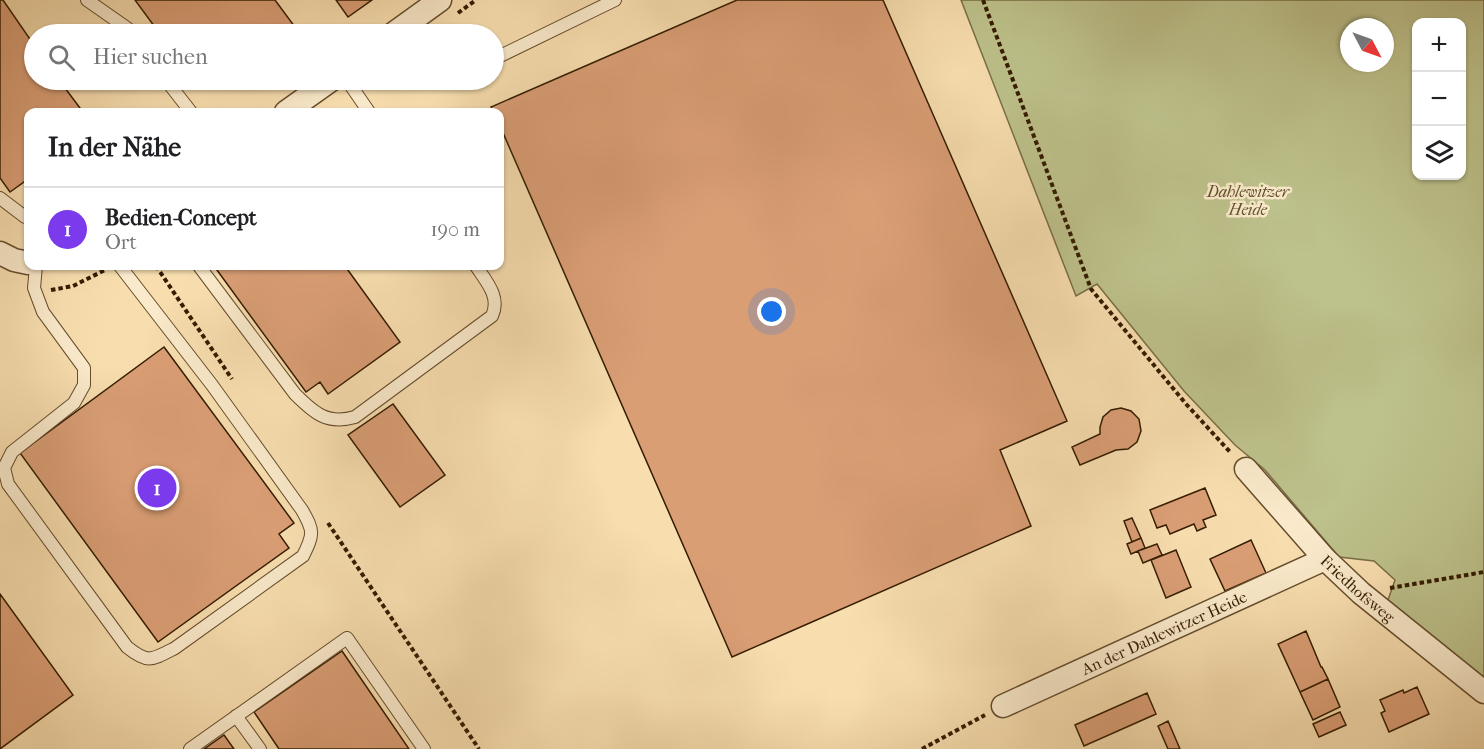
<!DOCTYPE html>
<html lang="de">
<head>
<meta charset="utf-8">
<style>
	body { margin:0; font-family:"IM FELL French Canon",serif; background:#f6f6f6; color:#202124 }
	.controls { position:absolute; right:18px; top:18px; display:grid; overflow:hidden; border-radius:12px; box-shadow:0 2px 4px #0004 }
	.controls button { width:54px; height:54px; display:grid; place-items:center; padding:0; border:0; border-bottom:2px solid #e0e0e0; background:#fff; color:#202124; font:30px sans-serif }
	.compass { position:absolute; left:1340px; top:18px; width:54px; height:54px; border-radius:50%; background:#fff; box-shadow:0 2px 4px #0004; rotate:131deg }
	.you { position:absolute; left:772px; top:312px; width:21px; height:21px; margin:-15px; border:4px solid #fff; border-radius:50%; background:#1a73e8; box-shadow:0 0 0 9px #1a73e833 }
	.badge { display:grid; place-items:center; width:39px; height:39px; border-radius:50%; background:#7c3aed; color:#fff; font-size:20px; font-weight:700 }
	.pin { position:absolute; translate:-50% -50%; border:3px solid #fff; box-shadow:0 2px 6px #0006 }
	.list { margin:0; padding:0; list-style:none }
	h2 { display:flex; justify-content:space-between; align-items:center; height:78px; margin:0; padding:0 24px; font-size:26px }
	h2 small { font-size:20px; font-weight:400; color:#757577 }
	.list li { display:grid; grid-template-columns:39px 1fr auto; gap:18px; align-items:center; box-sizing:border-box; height:84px; padding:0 24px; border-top:2px solid #e0e0e0 }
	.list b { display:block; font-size:22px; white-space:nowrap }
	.list p { margin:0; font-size:20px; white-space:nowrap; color:#757577 }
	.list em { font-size:20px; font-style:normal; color:#757577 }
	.icon { flex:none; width:33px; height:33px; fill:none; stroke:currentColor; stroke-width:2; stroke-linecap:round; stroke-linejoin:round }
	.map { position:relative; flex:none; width:1484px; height:749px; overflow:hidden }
	.search { position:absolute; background:#fff; box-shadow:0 2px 4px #0004; left:24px; top:24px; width:480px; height:66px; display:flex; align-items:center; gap:15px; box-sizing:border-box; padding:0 21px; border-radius:33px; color:#757577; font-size:22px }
	.panel { position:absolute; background:#fff; box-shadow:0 2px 4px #0004; left:24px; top:108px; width:480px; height:162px; border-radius:12px }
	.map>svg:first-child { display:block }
	.green { fill:#bdc18b; stroke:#786e46; stroke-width:1.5; fill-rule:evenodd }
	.building { fill:#da9e75; stroke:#341c00; stroke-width:1.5 }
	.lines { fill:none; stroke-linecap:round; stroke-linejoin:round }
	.service-casing { stroke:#654c2c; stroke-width:14 }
	.minor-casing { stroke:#654c2c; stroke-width:25 }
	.path { stroke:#341c00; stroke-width:4; stroke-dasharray:4.5 3; stroke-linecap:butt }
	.service { stroke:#faeacb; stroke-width:12 }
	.minor { stroke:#faeacb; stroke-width:22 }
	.labels { text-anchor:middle; stroke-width:5; stroke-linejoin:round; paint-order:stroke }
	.park-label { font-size:16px; font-style:italic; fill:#5d4e2a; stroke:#faeacb }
	.street-label { font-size:16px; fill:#341c00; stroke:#faeacb }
</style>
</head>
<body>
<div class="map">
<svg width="1484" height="749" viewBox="0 0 1484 749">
	<rect width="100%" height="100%" fill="#f8deaf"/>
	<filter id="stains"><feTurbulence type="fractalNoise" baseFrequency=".00333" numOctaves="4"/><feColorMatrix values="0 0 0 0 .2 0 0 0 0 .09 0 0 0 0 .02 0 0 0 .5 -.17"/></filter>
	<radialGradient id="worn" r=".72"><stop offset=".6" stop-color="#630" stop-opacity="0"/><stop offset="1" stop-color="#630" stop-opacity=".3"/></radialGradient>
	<path class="green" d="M961,0H1484V681L1443,650L1388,600L1395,580L1374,561L1339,557L1265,470L1235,445L1184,391L1097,284L1076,296ZM1416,22H1462V176H1416ZM1349,27H1385V63H1349Z"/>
	<path class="building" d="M0,0H3L34,45V80H59L83,112H28V179L10,192L0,178Z
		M135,0H275L295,27L284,34H261L257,29L249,34H160Z
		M336,0H372L348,17Z
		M737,0H883L1067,421L1000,450L1031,526L732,657L500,126V112H494L491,107Z
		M214,266H345L400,342L328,394L320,382L306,392Z
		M164,347L294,523L279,534L289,548L158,642L20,453Z
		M393,404L445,475L400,507L348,435Z
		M1121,408L1131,411L1139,419L1141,431L1137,442L1128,449L1116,450L1080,465L1072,447L1100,434V427L1103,417L1111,410Z
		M1205,488L1216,515L1203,520L1206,527L1197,531L1194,524L1170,534L1166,525L1157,528L1150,510Z
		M1132,518L1141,538L1132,542L1124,521Z
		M1141,538L1145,548L1131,554L1127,544Z
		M1251,540L1266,573L1225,591L1210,559Z
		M1157,544L1162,555L1143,563L1138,551Z
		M1176,550L1191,587L1166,598L1151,560Z
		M0,594L73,695L0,749Z
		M1306,631L1321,667H1322L1328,679L1300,692L1278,644Z
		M342,651L409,749H279L254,712Z
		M1328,679L1340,707L1313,720L1300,692Z
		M1417,687L1429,714L1389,732L1381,713L1385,711L1380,700L1403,690L1404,693Z
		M1147,693L1156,714L1084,746L1075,725Z
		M1340,712L1346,725L1319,737L1313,724Z
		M1168,721L1180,749H1168L1158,726Z
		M224,735L234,749H204Z"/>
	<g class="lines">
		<g class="service-casing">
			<path id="service" d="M87,0L127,28L132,34
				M494,59L615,0
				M166,80L191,112
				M347,80L369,112
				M436,80L440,82L448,80
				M0,198L25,217H28
				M36,266L34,288L43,312L84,368V385L74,403L12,452L4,468L8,484L127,647C148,664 152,660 175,648L303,556C314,534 314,531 302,510L212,385L120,266
				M199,266L295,394C314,413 327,425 355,417L492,316C501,297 486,281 476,266
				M236,716L260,749
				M190,749L347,638L424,749"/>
		</g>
		<g class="minor-casing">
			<g id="minor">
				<path d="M393,34L440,0"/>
				<path d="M286,112L331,80"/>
				<path d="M0,253L14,260L28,263"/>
				<path id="s1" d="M1246,469L1325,559L1361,593L1484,692"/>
				<path id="s2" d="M1003,706L1325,559"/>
			</g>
		</g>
		<path class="path" d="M983,0L1091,289L1186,404L1231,453
			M458,13L476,0
			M156,266L232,379
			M51,290L73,286L105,270
			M328,523L479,749
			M1390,588L1484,572
			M922,749L985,715"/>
		<use href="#service" class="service"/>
		<use href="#minor" class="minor"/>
	</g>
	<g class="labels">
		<g class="park-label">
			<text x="1248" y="197">Dahlewitzer<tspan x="1248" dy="18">Heide</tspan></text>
		</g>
		<g class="street-label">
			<text dy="6" stroke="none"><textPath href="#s1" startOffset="164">Friedhofsweg</textPath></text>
			<text dy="6" stroke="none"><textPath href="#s2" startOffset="177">An der Dahlewitzer Heide</textPath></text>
		</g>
	</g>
	<rect width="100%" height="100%" filter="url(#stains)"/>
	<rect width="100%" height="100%" fill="url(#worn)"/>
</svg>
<div class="controls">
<button>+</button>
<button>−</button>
<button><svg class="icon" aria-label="layers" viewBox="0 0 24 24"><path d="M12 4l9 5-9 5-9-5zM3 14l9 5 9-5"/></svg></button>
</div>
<svg class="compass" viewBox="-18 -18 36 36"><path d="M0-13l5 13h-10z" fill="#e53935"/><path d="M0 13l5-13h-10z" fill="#757577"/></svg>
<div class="you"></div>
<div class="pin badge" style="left:157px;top:488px">1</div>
<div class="search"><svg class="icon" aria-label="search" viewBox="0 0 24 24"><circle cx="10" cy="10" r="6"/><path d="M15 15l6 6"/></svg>Hier suchen</div>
<section class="panel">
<h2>In der Nähe<small></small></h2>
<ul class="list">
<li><span class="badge">1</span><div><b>Bedien-Concept</b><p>Ort</p></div><em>190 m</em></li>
</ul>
</section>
</div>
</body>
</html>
